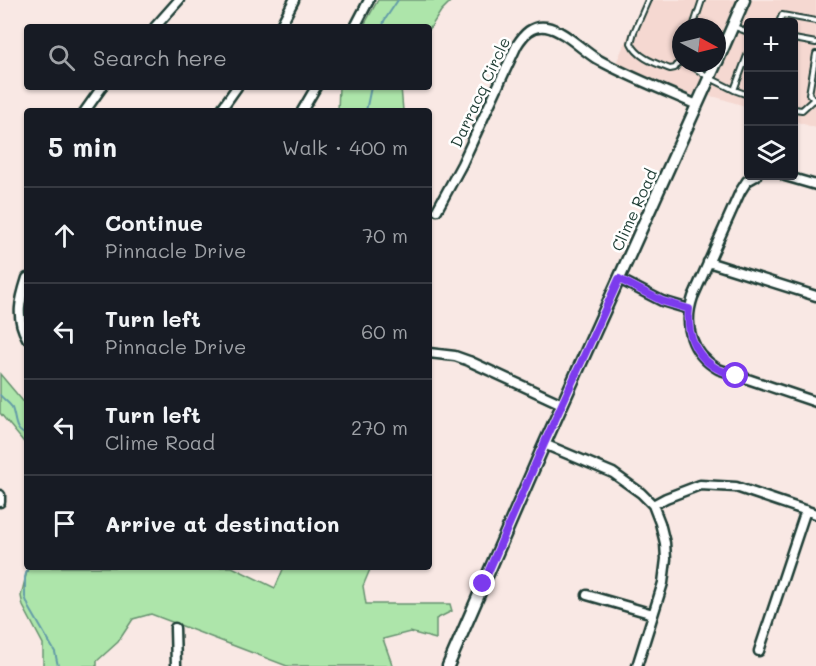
<!DOCTYPE html>
<html lang="en">
<head>
<meta charset="utf-8">
<style>
	body { margin:0; font-family:Mali,sans-serif; background:#242831; color:#f1f3f6 }
	.controls { position:absolute; right:18px; top:18px; display:grid; overflow:hidden; border-radius:6px; box-shadow:0 2px 4px #0004 }
	.controls button { width:54px; height:54px; display:grid; place-items:center; padding:0; border:0; border-bottom:2px solid #363941; background:#171b24; color:#f1f3f6; font:30px sans-serif }
	.compass { position:absolute; left:672px; top:18px; width:54px; height:54px; border-radius:50%; background:#171b24; box-shadow:0 2px 4px #0004; rotate:97deg }
	.stop { position:absolute; width:18px; height:18px; margin:-14px; border:4px solid #7c3aed; border-radius:50%; background:#fff }
	.stop.end { background:#7c3aed; border-color:#fff; box-shadow:0 2px 6px #0008 }
	.list { margin:0; padding:0; list-style:none }
	h2 { display:flex; justify-content:space-between; align-items:center; height:78px; margin:0; padding:0 24px; font-size:26px }
	h2 small { font-size:20px; font-weight:400; color:#9ea1a6 }
	.list li { display:grid; grid-template-columns:39px 1fr auto; gap:18px; align-items:center; box-sizing:border-box; height:96px; padding:0 24px; border-top:2px solid #363941 }
	.list b { display:block; font-size:22px; white-space:nowrap }
	.list p { margin:0; font-size:20px; white-space:nowrap; color:#9ea1a6 }
	.list em { font-size:20px; font-style:normal; color:#9ea1a6 }
	.icon { flex:none; width:33px; height:33px; fill:none; stroke:currentColor; stroke-width:2; stroke-linecap:round; stroke-linejoin:round }
	.map { position:relative; flex:none; width:816px; height:666px; overflow:hidden }
	.search { position:absolute; background:#171b24; box-shadow:0 2px 4px #0004; left:24px; top:24px; width:408px; height:66px; display:flex; align-items:center; gap:15px; box-sizing:border-box; padding:0 21px; border-radius:6px; color:#9ea1a6; font-size:22px }
	.panel { position:absolute; background:#171b24; box-shadow:0 2px 4px #0004; left:24px; top:108px; width:408px; height:462px; border-radius:6px }
	.map>svg:first-child { display:block }
	.built { fill:#f5d8d1; fill-rule:evenodd }
	.green { fill:#ade5aa; stroke:#66916f; stroke-width:1.5 }
	.lines { fill:none; stroke-linecap:round; stroke-linejoin:round }
	.stream { stroke:#649ca7; stroke-width:2 }
	.service-casing { stroke:#1f3d34; stroke-width:8 }
	.minor-casing { stroke:#1f3d34; stroke-width:13 }
	.secondary-casing { stroke:#1f3d34; stroke-width:15 }
	.service { stroke:#fff; stroke-width:4 }
	.minor { stroke:#fff; stroke-width:8 }
	.secondary { stroke:#fff; stroke-width:10 }
	.route { stroke:#7c3aed; stroke-width:8 }
	.labels { text-anchor:middle; stroke-width:5; stroke-linejoin:round; paint-order:stroke }
	.street-label { font-size:16px; fill:#1f3d34; stroke:#fff }
</style>
</head>
<body>
<div class="map">
<svg width="816" height="666" viewBox="0 0 816 666">
	<rect width="100%" height="100%" fill="#f9e8e4"/>
	<filter id="ink" filterUnits="userSpaceOnUse"><feTurbulence type="fractalNoise" baseFrequency=".0167" numOctaves="2"/><feDisplacementMap in="SourceGraphic" scale="12" xChannelSelector="R" yChannelSelector="G"/><feConvolveMatrix kernelMatrix="1 2 1 2 8 2 1 2 1" color-interpolation-filters="sRGB"/></filter>
	<g filter="url(#ink)">
		<path class="built" d="M644,0H816V128L794,121V22H748V107L716,97L687,94L616,63ZM681,27H717V63H681Z"/>
		<path class="green" d="M378,0H452L441,11L429,30V27H363Z
			M339,87H401L403,111H338Z
			M0,374L27,406V446L0,413Z
			M28,567H232L275,588L284,567H371L363,586L366,604H450L452,611L436,619V639L410,632L383,639L392,664L390,666H287L151,614L133,619L118,642L97,661V666H43V644L23,606L21,596Z"/>
		<g class="lines">
			<path class="stream" d="M383,27L384,21L398,0
				M366,111L371,87
				M0,395C3,399 8,402 11,406C17,417 12,430 27,435
				M28,567L25,577V597L29,607L55,652L58,666"/>
			<g class="service-casing">
				<path id="service" d="M648,0L634,32L631,43C638,58 655,63 670,69L675,68L681,59
					M779,22L782,15L816,21
					M693,27L702,0
					M735,27L748,32
					M794,39L816,43
					M816,54L809,94L816,101
					M687,63L710,78L734,90L748,53
					M734,90L748,95
					M794,109L802,110L814,99"/>
			</g>
			<g class="minor-casing">
				<path id="minor" d="M155,27L179,0
					M280,27L294,0
					M355,27L369,0
					M85,111L102,87
					M220,111L237,87
					M302,111L316,87
					M756,176L747,181L740,192L693,297C683,326 691,353 718,369L816,402
					M785,176L816,185
					M437,210L462,164L517,45C524,34 532,25 546,27C564,30 582,50 597,59C629,77 664,90 697,105
					M708,262L816,296
					M27,278C20,300 15,317 27,338
					M619,279L662,301L689,309
					M429,353L455,356L469,361L562,404
					M544,444L613,473L641,493L653,505L660,523L665,543L666,559L663,583L637,666
					M0,495V502
					M653,505L666,498L700,485L736,487L816,514
					M587,595L653,614
					M175,628L176,666
					M759,651L806,510"/>
			</g>
			<g class="secondary-casing">
				<path id="secondary" d="M717,62L744,0
					M448,666L540,454L716,63"/>
			</g>
			<use href="#service" class="service"/>
			<use href="#minor" class="minor"/>
			<use href="#secondary" class="secondary"/>
		</g>
	</g>
	<g class="lines" filter="url(#ink)">
		<path class="route" d="M483,584L544,444L619,279L662,301L689,309C687,330 692,350 710,364C717,370 727,373 736,376"/>
	</g>
	<g class="labels">
		<g class="street-label">
			<text transform="translate(480 92) rotate(-65)" y="6">Darracq Circle</text>
			<text transform="translate(634 210) rotate(-66)" y="6">Clime Road</text>
		</g>
	</g>
</svg>
<div class="controls">
<button>+</button>
<button>−</button>
<button><svg class="icon" aria-label="layers" viewBox="0 0 24 24"><path d="M12 4l9 5-9 5-9-5zM3 14l9 5 9-5"/></svg></button>
</div>
<svg class="compass" viewBox="-18 -18 36 36"><path d="M0-13l5 13h-10z" fill="#e53935"/><path d="M0 13l5-13h-10z" fill="#9ea1a6"/></svg>
<div class="stop" style="left:736px;top:376px"></div>
<div class="stop end" style="left:483px;top:584px"></div>
<div class="search"><svg class="icon" aria-label="search" viewBox="0 0 24 24"><circle cx="10" cy="10" r="6"/><path d="M15 15l6 6"/></svg>Search here</div>
<section class="panel">
<h2>5 min<small>Walk · 400 m</small></h2>
<ul class="list">
<li><svg class="icon" aria-label="ahead" viewBox="0 0 24 24"><path d="M12 20V5M6 11l6-6 6 6"/></svg><div><b>Continue</b><p>Pinnacle Drive</p></div><em>70 m</em></li>
<li><svg class="icon" aria-label="left" viewBox="0 0 24 24"><path d="M17 20v-9H6M10 6l-5 5 5 5"/></svg><div><b>Turn left</b><p>Pinnacle Drive</p></div><em>60 m</em></li>
<li><svg class="icon" aria-label="left" viewBox="0 0 24 24"><path d="M17 20v-9H6M10 6l-5 5 5 5"/></svg><div><b>Turn left</b><p>Clime Road</p></div><em>270 m</em></li>
<li><svg class="icon" aria-label="arrive" viewBox="0 0 24 24"><path d="M6 21V4h12l-3 4 3 4H6"/></svg><div><b>Arrive at destination</b></div></li>
</ul>
</section>
</div>
</body>
</html>
